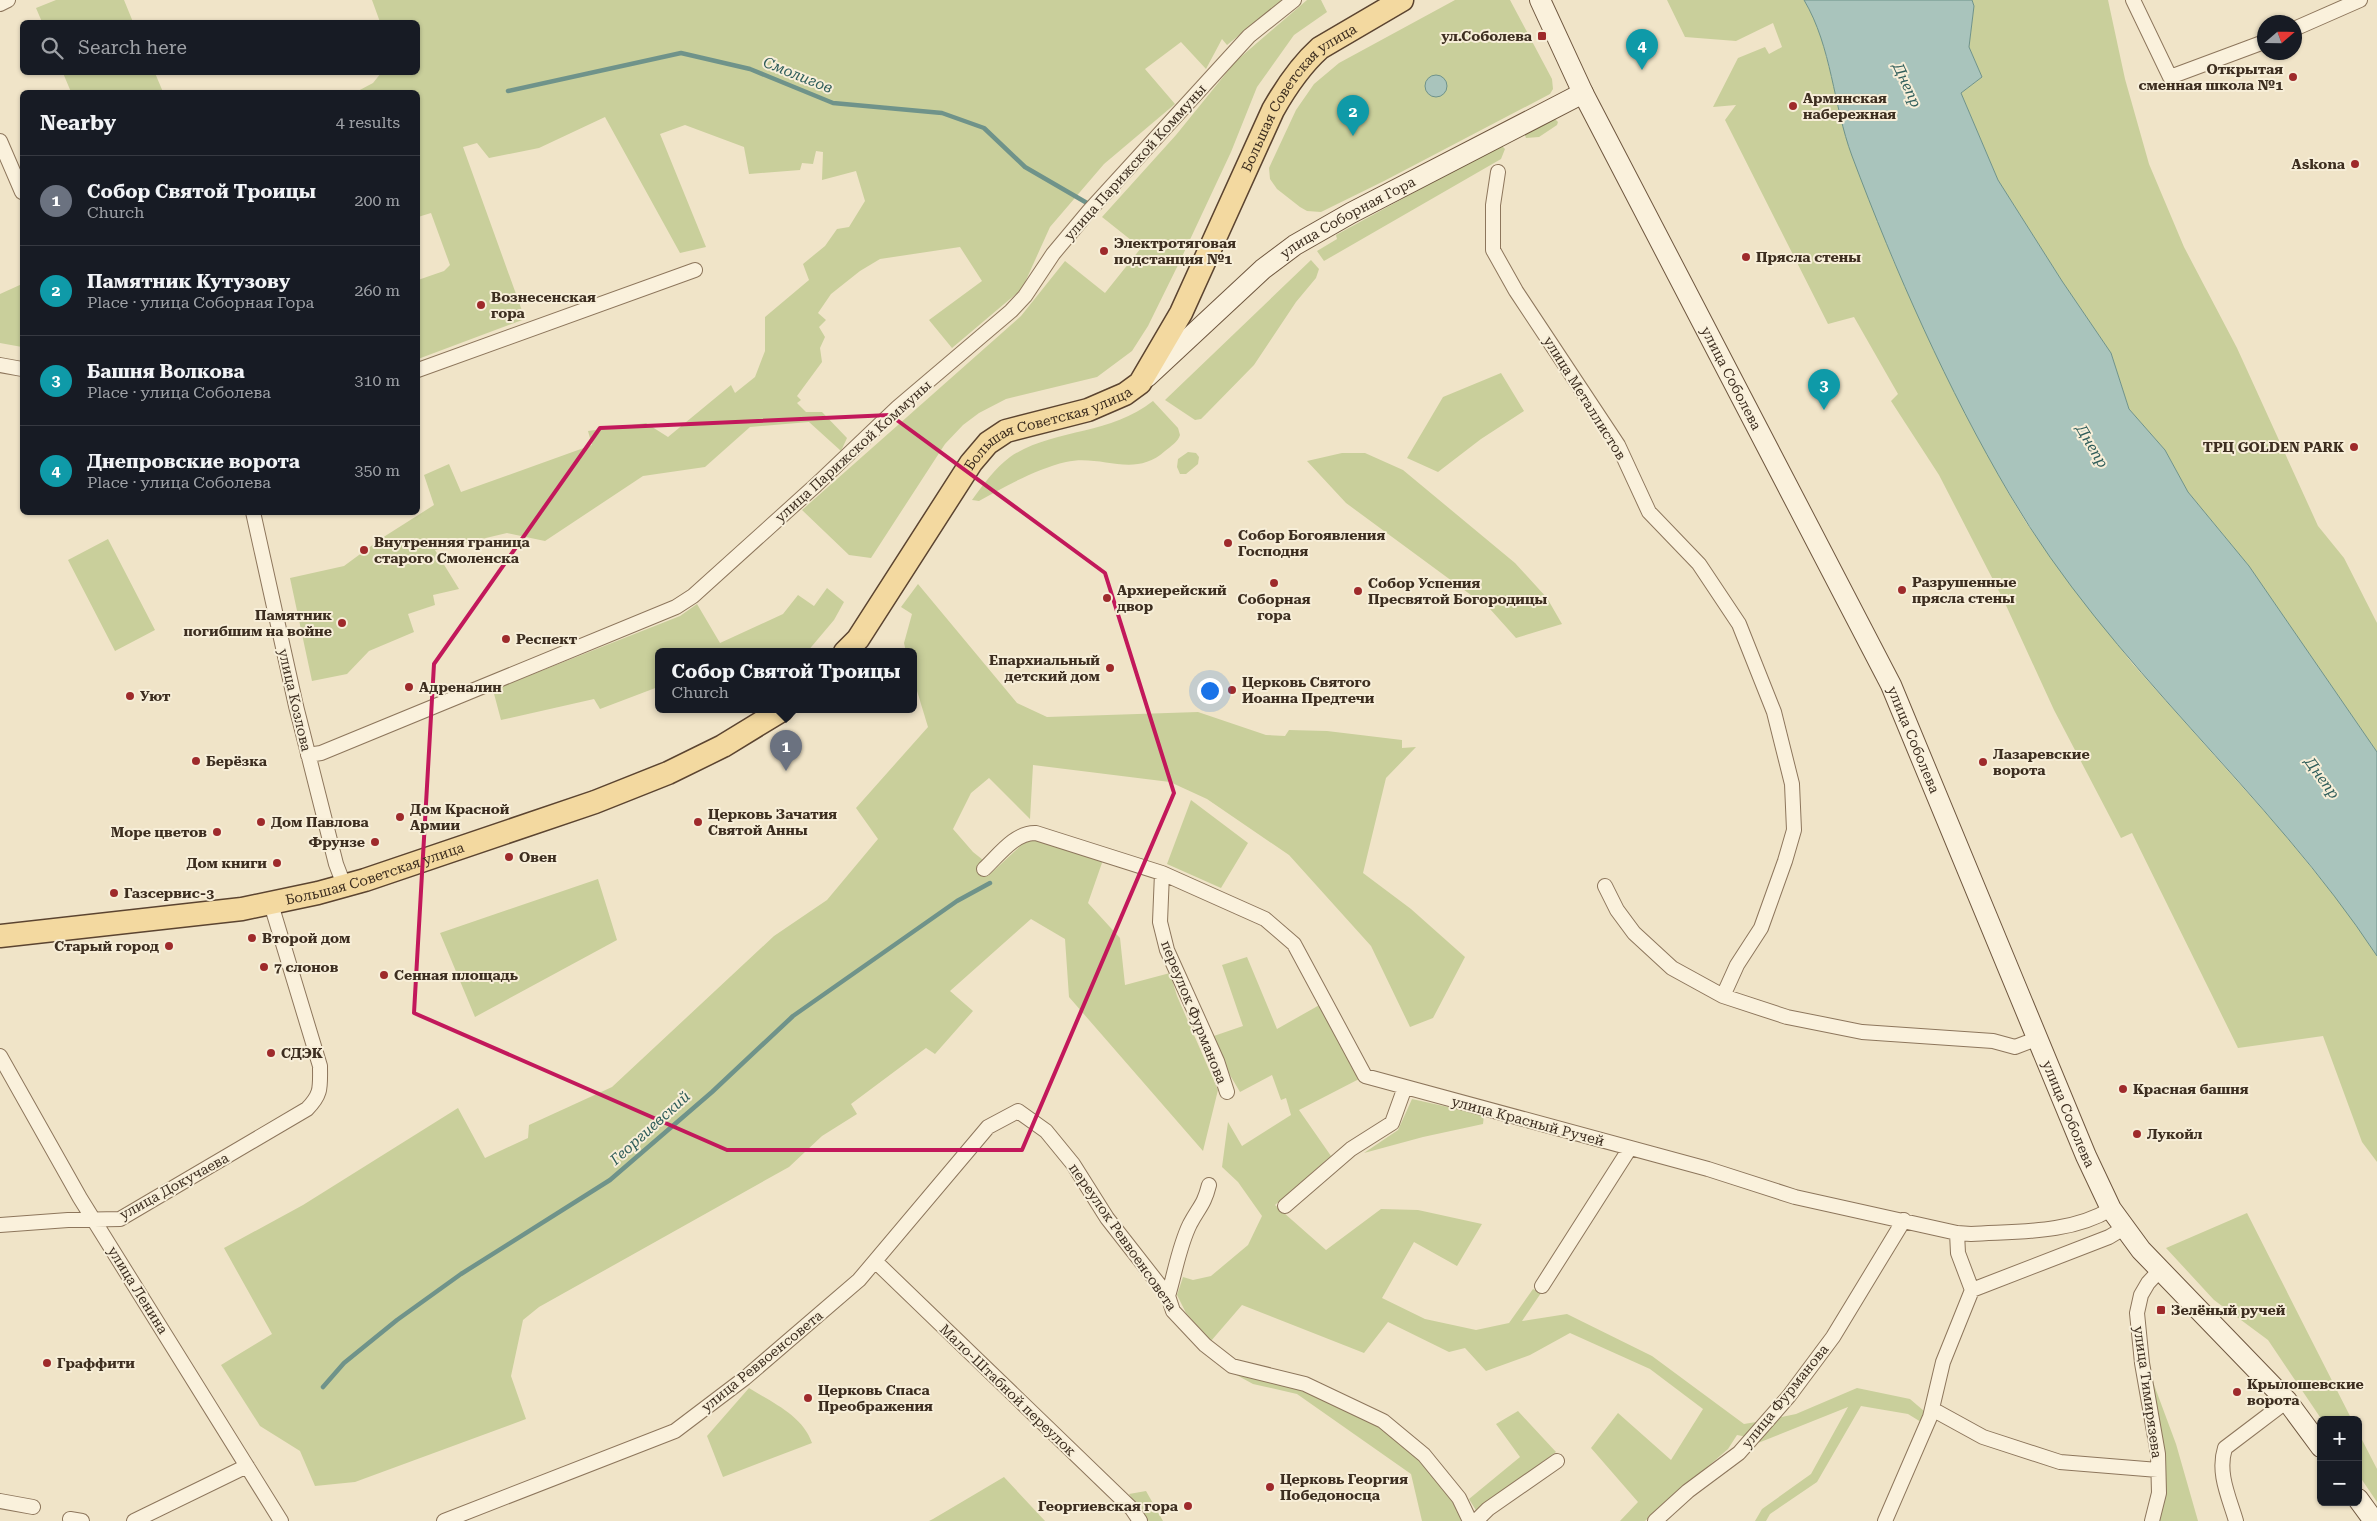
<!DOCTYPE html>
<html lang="en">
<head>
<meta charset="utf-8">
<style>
	body { margin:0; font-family:"Roboto Serif",serif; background:#242831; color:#f1f3f6 }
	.controls { position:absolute; right:15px; bottom:15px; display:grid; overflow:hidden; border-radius:8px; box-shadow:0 1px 4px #0004 }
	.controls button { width:45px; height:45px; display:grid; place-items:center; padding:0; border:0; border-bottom:1px solid #363941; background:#171b24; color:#f1f3f6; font:25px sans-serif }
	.compass { position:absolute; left:2257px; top:15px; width:45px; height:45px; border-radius:50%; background:#171b24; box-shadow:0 1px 4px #0004; rotate:70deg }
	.you { position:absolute; left:1209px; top:690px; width:18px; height:18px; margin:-12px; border:4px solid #fff; border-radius:50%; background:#1a73e8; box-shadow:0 0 0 8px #1a73e833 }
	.badge { display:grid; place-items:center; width:32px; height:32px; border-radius:50%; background:#cc999b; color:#fff; font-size:16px; font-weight:700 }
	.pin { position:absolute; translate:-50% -41px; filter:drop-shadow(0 1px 2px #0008) }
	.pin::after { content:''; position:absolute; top:26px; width:18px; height:15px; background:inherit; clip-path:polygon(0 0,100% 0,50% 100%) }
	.popup { position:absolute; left:655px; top:648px; width:262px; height:65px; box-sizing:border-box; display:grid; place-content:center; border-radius:8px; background:#171b24; filter:drop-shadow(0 1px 4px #0005); font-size:16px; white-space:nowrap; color:#9ea1a6 }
	.popup b { font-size:19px; color:#f1f3f6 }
	.popup::after { content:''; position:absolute; left:50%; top:100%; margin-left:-10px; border:10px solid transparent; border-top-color:#171b24 }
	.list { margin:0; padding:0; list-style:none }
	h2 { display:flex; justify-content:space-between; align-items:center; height:65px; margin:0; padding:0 20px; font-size:21px }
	h2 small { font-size:16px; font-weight:400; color:#9ea1a6 }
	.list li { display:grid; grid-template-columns:32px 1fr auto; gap:15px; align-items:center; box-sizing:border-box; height:90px; padding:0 20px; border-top:1px solid #363941 }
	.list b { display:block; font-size:19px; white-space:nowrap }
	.list p { margin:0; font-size:16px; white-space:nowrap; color:#9ea1a6 }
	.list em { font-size:16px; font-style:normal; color:#9ea1a6 }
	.icon { flex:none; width:28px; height:28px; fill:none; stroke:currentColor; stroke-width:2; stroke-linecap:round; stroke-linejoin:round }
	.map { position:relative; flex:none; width:2377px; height:1521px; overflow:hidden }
	.search { position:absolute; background:#171b24; box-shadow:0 1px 4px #0004; left:20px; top:20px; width:400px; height:55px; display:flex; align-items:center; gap:12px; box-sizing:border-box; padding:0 18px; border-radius:8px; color:#9ea1a6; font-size:19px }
	.panel { position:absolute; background:#171b24; box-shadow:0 1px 4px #0004; left:20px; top:90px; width:400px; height:425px; border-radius:8px }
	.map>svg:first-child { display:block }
	.green { fill:#c9cf9b }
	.water { fill:#a9c4bc; stroke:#6f938a }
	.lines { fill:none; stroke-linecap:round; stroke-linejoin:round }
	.stream { stroke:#6f938a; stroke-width:4.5 }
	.street-casing { stroke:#8d765c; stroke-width:16 }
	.secondary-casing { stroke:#6f573f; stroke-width:22 }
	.primary-casing { stroke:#5b4430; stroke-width:25 }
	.street { stroke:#faf1dc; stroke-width:14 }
	.secondary { stroke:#faf1dc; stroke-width:20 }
	.primary { stroke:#f3d9a0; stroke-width:22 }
	.marked { fill:none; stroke:#c2185b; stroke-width:4; stroke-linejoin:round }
	.poi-dot { fill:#9e2a2b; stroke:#f7eed8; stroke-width:2 }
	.labels { text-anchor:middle; stroke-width:4; stroke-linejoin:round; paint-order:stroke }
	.poi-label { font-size:14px; font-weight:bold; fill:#3d2e20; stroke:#f7eed8; text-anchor:start }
	.street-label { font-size:14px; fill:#3d2e20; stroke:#f7eed8 }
	.water-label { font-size:15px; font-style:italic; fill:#2f5d5a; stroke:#f7eed8 }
</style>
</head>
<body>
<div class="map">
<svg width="2377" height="1521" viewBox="0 0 2377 1521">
	<rect width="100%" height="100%" fill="#f0e4c8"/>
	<path class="green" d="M56,0H124L133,22H42L36,8Z
		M372,0H1283L1227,45L1222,39L1206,69L1181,42L1145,69L1175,104L1104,164L1050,227L1022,289L952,348L929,320L982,281L960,247L880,259L860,271L831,294L818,313L826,320L819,327L825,337L820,348L822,362L797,396L801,400L797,403L806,412H822L847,438L841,451L809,422L750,427L705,467L643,476L545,541L507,533L435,550L459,589L433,595L435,605L408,614L414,632L369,651L347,674L312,681L290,578L344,566L382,538L434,505L424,475L449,464L461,492L592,445L588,431L646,423L668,437L731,385L735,393L755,377L765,351V317L809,280L803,264L825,246L837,229L849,227L865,201L856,171L822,180L823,152L816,151L813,164L802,163L800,170L749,174L744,147L685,125L660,134L706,247L680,253L605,117L539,148L489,158L477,143L463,147L525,319L418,359V280L444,271L450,265L431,213L418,217V92H356L373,83L381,73L418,72V22H380Z
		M1307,0H1321L1327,12L1294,35L1257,87L1231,152L1180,261L1148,326L1132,351L1097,377L1006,399L979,413L963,425L945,444L871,558L849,555L802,510L1021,316L1065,261L1105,293L1141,248L1102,217L1176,135L1236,61Z
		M1455,0H1510L1552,79L1553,89L1550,94L1384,181L1321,212L1307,211L1300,207L1277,189L1270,179L1269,168L1296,110L1314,84L1339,63Z
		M1667,0H1804L1818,25L1851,152L1893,260L1972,427L2009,494L2027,524L2070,584L2132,663L2279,828L2350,915L2377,956V1162L2362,1142L2323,1036L2238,1048L2132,833L2121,838L2054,710L2004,601L1939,475L1891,401L1898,394L1854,317L1828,324L1725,120L1736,105L1713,107L1738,58L1765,47L1769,54L1782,47L1773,23L1736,41L1685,37Z
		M1972,0H2108L2125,79L2149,164L2184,247L2237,348L2318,526L2344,558L2377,623V752L2249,566L2188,492L2165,450L2129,409L2111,353L2062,281L1998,180L1961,93L1982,77L1969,47L1974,6Z
		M63,73H155L163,92H71Z
		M1555,119L1558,122L1557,125L1539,137L1526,138L1525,135C1532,127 1544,120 1555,119Z
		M1501,145L1505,149L1501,159L1324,261L1317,251L1337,239L1336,235Z
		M1311,260L1319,269L1316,278L1296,302L1254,365L1207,413L1201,419L1195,420L1165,400Z
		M22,284V347L0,343V294Z
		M1501,373L1524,411L1481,439L1438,472L1407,458L1443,397Z
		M1153,401L1178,428L1180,435C1178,442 1171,446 1165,451C1134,479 1102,454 1066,462C1036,469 1006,486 979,501L972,500C983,485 995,468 1010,457C1053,428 1109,436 1153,401Z
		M1188,452L1196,453L1199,457L1198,464L1186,474H1180L1177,467L1178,459Z
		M1342,453H1365L1403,470L1515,563L1547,598L1562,624L1516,638L1490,609L1346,503L1307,461Z
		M108,539L155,630L115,651L68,560Z
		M918,584L1017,703L1047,717L1198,712L1266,735L1285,736L1289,730L1327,731L1402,740V748L1416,747L1386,778L1363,873L1411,909L1465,957L1433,1018L1410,1027L1371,946L1289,855L1207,799L1170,782L1033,765L1030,819L989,778L971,793L953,829L973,852L983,860L988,876L1030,837L1103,860L1088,903L1120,938L1125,985L1170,973L1177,996L1218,1090L1203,1151L1069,997L1065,939L1031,919L950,991L973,1011L935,1054L926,1048L851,1104L857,1114L822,1136L789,1167L539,1307L523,1320L511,1376L526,1419L355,1482L315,1486L300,1451L260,1426L221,1365L272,1334L224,1248L303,1205L458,1108L485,1158L528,1138L529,1125L612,1087L774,936L827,900L878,839L856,808L928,727L914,681V652H906L904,643L912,614L901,607Z
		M827,588L844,602L834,620L807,652H658V687L600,709L594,699L501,720L493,690L680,616L697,604L720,643L783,614L798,595L814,606Z
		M1191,800L1248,843L1221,888L1167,864Z
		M598,879L617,940L475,1017L440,933Z
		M1247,957L1277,1029L1323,1003L1361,1078L1299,1110L1331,1156L1275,1205L1326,1250L1381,1209L1418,1210L1482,1224L1457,1266L1414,1242L1382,1298L1425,1319L1476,1330L1509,1323L1533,1289L1541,1293L1522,1321L1567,1314L1652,1356L1744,1424L1756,1422L1747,1437L1737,1435L1728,1449L1645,1521H1620L1638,1502L1591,1448L1618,1413L1671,1460L1703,1409L1650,1369L1570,1333L1530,1355L1486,1371L1465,1348L1449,1352L1388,1322L1364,1353L1242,1305L1211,1341L1186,1313L1177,1295L1183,1277L1193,1280L1211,1276L1248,1245L1262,1216L1238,1182L1222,1167L1228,1122L1242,1146L1291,1115L1286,1098L1281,1100L1272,1075L1240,1092L1208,1038L1243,1026L1222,965Z
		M1412,1099L1484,1115L1483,1124L1423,1137L1364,1153L1398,1130Z
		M2247,1213L2352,1420H2322L2268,1340L2214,1300L2166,1248Z
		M1231,1372L1302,1388L1379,1424L1419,1457L1453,1499L1462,1521H1422L1411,1474L1297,1394L1253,1384Z
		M2153,1382L2176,1444L2198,1521H2159L2158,1428Z
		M749,1388C773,1403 803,1416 812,1443L723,1477L707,1436Z
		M1857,1388L1910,1399L1924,1411L1921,1422L1908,1414L1861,1406L1817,1482L1770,1514L1766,1521H1755L1762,1509L1811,1474L1848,1407L1758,1443L1777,1418L1796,1414Z
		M1518,1411L1556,1452L1477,1512L1469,1499L1520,1457L1496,1424Z
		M2358,1432L2377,1469V1502L2358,1474Z
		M1004,1477L1045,1521H929L933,1519Z
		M1146,1491L1163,1521H1148L1129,1494Z"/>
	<path class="water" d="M1804,0H1972L1974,6L1969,47L1982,77L1961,93L1998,180L2062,281L2111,353L2129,409L2165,450L2188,492L2249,566L2377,752V956C2269,792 2110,666 2010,495C1947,388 1896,273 1852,156C1833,105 1832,47 1804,0Z
		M1425 86a11 11 0 1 1 22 0a11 11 0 1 1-22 0Z"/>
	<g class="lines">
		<path class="stream" d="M508,91L681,53L750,69L833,103L942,113L984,128L1025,167L1087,203
			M323,1387L344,1363L397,1320L461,1274L610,1180L712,1092L793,1016L957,901L990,883"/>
		<g class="street-casing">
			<path id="street" d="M2133,0L2170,77L2264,42
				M0,4L8,0
				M2294,29L2360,0
				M0,141L22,192
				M1498,172L1493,205V250L1516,291L1618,445L1649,512L1699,564L1739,624L1774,712L1792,784L1794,830L1785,861L1761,928L1737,965L1723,996
				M0,365L22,369
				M418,370L695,270
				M253,512L296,706L336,864L344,885
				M308,755L321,753L676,607L693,596L816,485L898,407L1011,311L1025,296L1053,254L1089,211L1249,36L1294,0
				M984,869C998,856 1015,832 1036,833L1162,873L1265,919L1294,944L1365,1076L1708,1169L1795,1197L1957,1233L1971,1234C2017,1231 2070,1234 2111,1209
				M1162,873L1160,922L1167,950L1217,1061L1227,1092
				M1605,886L1617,910L1634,933L1672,968L1723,996L1787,1017L1862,1032L1993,1041L2015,1047L2036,1039
				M0,1056L80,1198L281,1521
				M1285,1206L1351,1149L1392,1123L1405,1087
				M0,1225L68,1220L120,1219L307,1109C322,1094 320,1087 320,1066L271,904
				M1957,1233L1958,1253L1972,1290
				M875,1261L1132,1509L1140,1521
				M1542,1286L1630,1148
				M1168,1296C1175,1273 1179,1246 1190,1224C1199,1207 1204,1205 1209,1185
				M1932,1409L1983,1437L2060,1462L2158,1470
				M0,1501L33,1507
				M70,1519L82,1521
				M134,1521L247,1466
				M444,1521L675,1431L745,1378L859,1280L988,1127L1018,1111L1046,1131L1073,1164L1107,1218L1168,1296L1173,1311L1205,1345L1232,1366L1305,1384L1383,1421L1424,1455L1459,1498L1470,1521
				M1476,1521L1488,1509L1557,1461
				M1655,1521L1688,1491L1739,1453L1789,1396L1833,1337L1904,1220
				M1885,1521L1930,1417L1943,1362L1972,1290L2109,1237L2124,1228
				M2152,1521L2159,1493L2158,1454L2142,1363L2137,1313L2141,1295L2148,1283L2160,1270
				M2236,1521C2229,1497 2217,1473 2225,1448L2287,1401"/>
		</g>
		<g class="secondary-casing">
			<g id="secondary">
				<path id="s1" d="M1540,0L1583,93L1891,685L2086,1156L2111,1209L2141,1250L2287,1401L2321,1447"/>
				<path id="s2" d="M1147,377L1263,269L1295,245L1351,213L1583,93"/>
				<path d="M2358,1499L2374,1521"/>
			</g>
		</g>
		<g class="primary-casing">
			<g id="primary">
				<path id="s3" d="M845,652L858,639L971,463L988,443L1006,431L1088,410L1125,394L1140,383L1181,313L1273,110C1286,87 1300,66 1320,48L1402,0"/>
				<path id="s4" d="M0,936L242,909L318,893L365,880L595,802L668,773L723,746L782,710"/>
			</g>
		</g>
		<use href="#street" class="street"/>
		<use href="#secondary" class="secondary"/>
		<use href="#primary" class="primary"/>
	</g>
	<path class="marked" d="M890,415L1105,573L1174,793L1022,1150H727L414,1013L434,664L600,428Z"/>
	<g class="poi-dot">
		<rect x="1537" y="31" width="10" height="10" rx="2.5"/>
		<circle cx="2293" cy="77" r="5"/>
		<circle cx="1793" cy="106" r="5"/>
		<circle cx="2355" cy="164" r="5"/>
		<circle cx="1104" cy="251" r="5"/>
		<circle cx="1746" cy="257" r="5"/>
		<circle cx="481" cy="305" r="5"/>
		<circle cx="2354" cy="447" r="5"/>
		<circle cx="1228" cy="543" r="5"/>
		<circle cx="364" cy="550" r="5"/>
		<circle cx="1274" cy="583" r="5"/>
		<circle cx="1902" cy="590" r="5"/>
		<circle cx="1358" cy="591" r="5"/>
		<circle cx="1107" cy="598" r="5"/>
		<circle cx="342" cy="623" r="5"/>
		<circle cx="506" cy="639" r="5"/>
		<circle cx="1110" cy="668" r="5"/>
		<circle cx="409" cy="687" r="5"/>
		<circle cx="1232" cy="690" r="5"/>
		<circle cx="130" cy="696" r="5"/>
		<circle cx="196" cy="761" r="5"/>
		<circle cx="1983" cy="762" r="5"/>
		<circle cx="400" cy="817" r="5"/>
		<circle cx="261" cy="822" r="5"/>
		<circle cx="698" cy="822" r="5"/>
		<circle cx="217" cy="832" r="5"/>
		<circle cx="375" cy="842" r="5"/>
		<circle cx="509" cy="857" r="5"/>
		<circle cx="277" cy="863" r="5"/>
		<circle cx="114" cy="893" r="5"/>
		<circle cx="252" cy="938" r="5"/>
		<circle cx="169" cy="946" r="5"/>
		<circle cx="264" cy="967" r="5"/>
		<circle cx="384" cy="975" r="5"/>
		<circle cx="271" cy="1053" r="5"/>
		<circle cx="2123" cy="1089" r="5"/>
		<circle cx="2137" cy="1134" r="5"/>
		<rect x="2156" y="1305" width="10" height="10" rx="2.5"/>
		<circle cx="47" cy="1363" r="5"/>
		<circle cx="2237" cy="1392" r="5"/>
		<circle cx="808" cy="1398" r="5"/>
		<circle cx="1270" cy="1487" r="5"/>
		<circle cx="1188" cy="1506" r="5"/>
	</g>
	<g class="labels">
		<g class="poi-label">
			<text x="1532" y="41" text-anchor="end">ул.Соболева</text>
			<text x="2283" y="74" text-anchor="end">Открытая<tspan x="2283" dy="16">сменная школа №1</tspan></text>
			<text x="1803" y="103">Армянская<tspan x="1803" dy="16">набережная</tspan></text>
			<text x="2345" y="169" text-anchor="end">Askona</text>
			<text x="1114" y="248">Электротяговая<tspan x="1114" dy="16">подстанция №1</tspan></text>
			<text x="1756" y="262">Прясла стены</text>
			<text x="491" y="302">Вознесенская<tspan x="491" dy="16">гора</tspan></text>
			<text x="2344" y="452" text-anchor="end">ТРЦ GOLDEN PARK</text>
			<text x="1238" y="540">Собор Богоявления<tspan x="1238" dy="16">Господня</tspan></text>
			<text x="374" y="547">Внутренняя граница<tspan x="374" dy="16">старого Смоленска</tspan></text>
			<text x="1912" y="587">Разрушенные<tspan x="1912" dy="16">прясла стены</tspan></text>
			<text x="1368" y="588">Собор Успения<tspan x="1368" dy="16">Пресвятой Богородицы</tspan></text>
			<text x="1117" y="595">Архиерейский<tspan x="1117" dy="16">двор</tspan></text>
			<text x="1274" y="604" text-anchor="middle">Соборная<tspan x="1274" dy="16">гора</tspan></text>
			<text x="332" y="620" text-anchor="end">Памятник<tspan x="332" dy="16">погибшим на войне</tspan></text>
			<text x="516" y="644">Респект</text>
			<text x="1100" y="665" text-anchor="end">Епархиальный<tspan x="1100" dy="16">детский дом</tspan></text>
			<text x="1242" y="687">Церковь Святого<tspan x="1242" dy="16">Иоанна Предтечи</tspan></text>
			<text x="419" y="692">Адреналин</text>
			<text x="140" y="701">Уют</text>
			<text x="1993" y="759">Лазаревские<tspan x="1993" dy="16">ворота</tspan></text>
			<text x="206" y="766">Берёзка</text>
			<text x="410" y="814">Дом Красной<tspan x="410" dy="16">Армии</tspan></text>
			<text x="708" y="819">Церковь Зачатия<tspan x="708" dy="16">Святой Анны</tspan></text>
			<text x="271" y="827">Дом Павлова</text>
			<text x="207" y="837" text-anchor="end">Море цветов</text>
			<text x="365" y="847" text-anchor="end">Фрунзе</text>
			<text x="519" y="862">Овен</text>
			<text x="267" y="868" text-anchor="end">Дом книги</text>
			<text x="124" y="898">Газсервис-3</text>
			<text x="262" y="943">Второй дом</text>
			<text x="159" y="951" text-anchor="end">Старый город</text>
			<text x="274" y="972">7 слонов</text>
			<text x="394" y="980">Сенная площадь</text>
			<text x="281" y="1058">СДЭК</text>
			<text x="2133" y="1094">Красная башня</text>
			<text x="2147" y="1139">Лукойл</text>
			<text x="2171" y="1315">Зелёный ручей</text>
			<text x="57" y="1368">Граффити</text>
			<text x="2247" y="1389">Крылошевские<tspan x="2247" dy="16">ворота</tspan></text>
			<text x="818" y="1395">Церковь Спаса<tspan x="818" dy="16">Преображения</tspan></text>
			<text x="1280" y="1484">Церковь Георгия<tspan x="1280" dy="16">Победоносца</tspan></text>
			<text x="1178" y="1511" text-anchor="end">Георгиевская гора</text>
		</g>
		<g class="street-label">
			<text dy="5" stroke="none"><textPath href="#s3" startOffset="749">Большая Советская улица</textPath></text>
			<text transform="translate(1135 162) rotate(-48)" y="5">улица Парижской Коммуны</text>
			<text dy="5" stroke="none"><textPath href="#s2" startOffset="258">улица Соборная Гора</textPath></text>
			<text dy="5" stroke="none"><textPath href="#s1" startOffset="424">улица Соболева</textPath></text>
			<text transform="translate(1585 398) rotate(58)" y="5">улица Металлистов</text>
			<text dy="5" stroke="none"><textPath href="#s3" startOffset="314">Большая Советская улица</textPath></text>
			<text transform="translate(853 451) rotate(-42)" y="5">улица Парижской Коммуны</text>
			<text transform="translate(295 700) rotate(77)" y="5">улица Козлова</text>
			<text dy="5" stroke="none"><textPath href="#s1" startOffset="829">улица Соболева</textPath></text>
			<text dy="5" stroke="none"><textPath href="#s4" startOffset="381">Большая Советская улица</textPath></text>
			<text transform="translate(1194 1012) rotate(68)" y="5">переулок Фурманова</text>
			<text dy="5" stroke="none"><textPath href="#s1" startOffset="1234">улица Соболева</textPath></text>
			<text transform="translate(1528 1121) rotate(15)" y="5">улица Красный Ручей</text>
			<text transform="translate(174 1186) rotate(-29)" y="5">улица Докучаева</text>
			<text transform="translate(1123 1237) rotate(55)" y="5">переулок Реввоенсовета</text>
			<text transform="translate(138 1290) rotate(58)" y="5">улица Ленина</text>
			<text transform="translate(762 1361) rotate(-39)" y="5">улица Реввоенсовета</text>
			<text transform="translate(1008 1390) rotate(44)" y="5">Мало-Штабной переулок</text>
			<text transform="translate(2148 1392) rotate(82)" y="5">улица Тимирязева</text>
			<text transform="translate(1785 1396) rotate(-51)" y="5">улица Фурманова</text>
		</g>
		<g class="water-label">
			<text transform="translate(798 75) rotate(22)" y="5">Смолигов</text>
			<text transform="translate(1907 85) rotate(65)" y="5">Днепр</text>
			<text transform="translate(2092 446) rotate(59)" y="5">Днепр</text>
			<text transform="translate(2322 778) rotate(54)" y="5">Днепр</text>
			<text transform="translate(650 1128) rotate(-42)" y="5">Георгиевский</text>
		</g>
	</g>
</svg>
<div class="controls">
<button>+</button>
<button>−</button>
</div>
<svg class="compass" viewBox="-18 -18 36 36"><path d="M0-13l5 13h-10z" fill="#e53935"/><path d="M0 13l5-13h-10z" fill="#9ea1a6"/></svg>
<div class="you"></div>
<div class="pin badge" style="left:786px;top:771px;background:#6b7280">1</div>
<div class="popup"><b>Собор Святой Троицы</b>Church</div>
<div class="pin badge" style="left:1353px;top:136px;background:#0f9aa8">2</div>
<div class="pin badge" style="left:1824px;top:410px;background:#0f9aa8">3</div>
<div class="pin badge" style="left:1642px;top:70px;background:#0f9aa8">4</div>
<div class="search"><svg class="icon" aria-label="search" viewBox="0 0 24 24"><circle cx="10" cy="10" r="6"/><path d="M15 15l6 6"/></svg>Search here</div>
<section class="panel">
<h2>Nearby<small>4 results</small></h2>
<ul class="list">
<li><span class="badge" style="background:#6b7280">1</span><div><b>Собор Святой Троицы</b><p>Church</p></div><em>200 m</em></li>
<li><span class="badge" style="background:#0f9aa8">2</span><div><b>Памятник Кутузову</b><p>Place · улица Соборная Гора</p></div><em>260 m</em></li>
<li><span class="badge" style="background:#0f9aa8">3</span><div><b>Башня Волкова</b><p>Place · улица Соболева</p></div><em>310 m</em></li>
<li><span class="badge" style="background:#0f9aa8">4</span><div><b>Днепровские ворота</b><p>Place · улица Соболева</p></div><em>350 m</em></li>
</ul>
</section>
</div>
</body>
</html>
